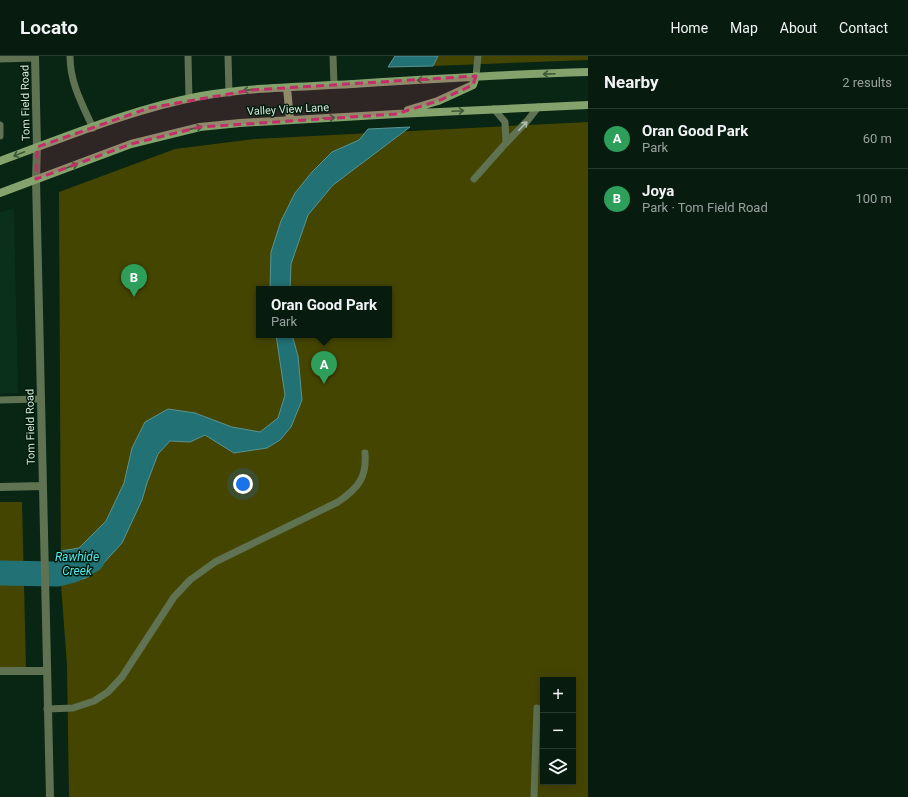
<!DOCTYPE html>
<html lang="en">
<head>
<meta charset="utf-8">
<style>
	body { margin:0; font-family:Roboto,sans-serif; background:#15291d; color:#f1f3f6 }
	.controls { position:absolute; right:12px; bottom:12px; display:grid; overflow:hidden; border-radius:0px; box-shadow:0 2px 10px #0003 }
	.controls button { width:36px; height:36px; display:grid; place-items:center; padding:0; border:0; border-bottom:1px solid #283a2f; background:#071c0f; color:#f1f3f6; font:20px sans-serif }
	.you { position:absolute; left:243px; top:428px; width:14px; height:14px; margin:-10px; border:3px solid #fff; border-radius:50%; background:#1a73e8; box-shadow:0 0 0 6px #1a73e833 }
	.badge { display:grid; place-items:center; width:26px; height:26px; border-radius:50%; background:#b45309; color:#fff; font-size:13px; font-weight:700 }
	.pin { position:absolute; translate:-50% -33px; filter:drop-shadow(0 1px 2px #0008) }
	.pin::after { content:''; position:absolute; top:21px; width:14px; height:12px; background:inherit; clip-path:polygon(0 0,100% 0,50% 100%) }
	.popup { position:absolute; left:256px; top:230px; width:136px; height:52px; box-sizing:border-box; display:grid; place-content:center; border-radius:0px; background:#071c0f; filter:drop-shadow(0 1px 3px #0005); font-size:13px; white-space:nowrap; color:#98a19e }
	.popup b { font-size:15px; color:#f1f3f6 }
	.popup::after { content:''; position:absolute; left:50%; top:100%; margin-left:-8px; border:8px solid transparent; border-top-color:#071c0f }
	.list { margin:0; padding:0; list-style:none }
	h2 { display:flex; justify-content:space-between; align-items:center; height:52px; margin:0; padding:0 16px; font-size:17px }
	h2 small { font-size:13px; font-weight:400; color:#98a19e }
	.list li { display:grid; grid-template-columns:26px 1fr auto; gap:12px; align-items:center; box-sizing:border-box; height:60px; padding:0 16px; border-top:1px solid #283a2f }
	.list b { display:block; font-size:15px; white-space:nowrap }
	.list p { margin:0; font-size:13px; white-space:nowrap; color:#98a19e }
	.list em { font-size:13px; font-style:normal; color:#98a19e }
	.icon { flex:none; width:22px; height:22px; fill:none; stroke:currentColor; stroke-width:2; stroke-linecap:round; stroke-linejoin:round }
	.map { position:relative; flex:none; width:588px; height:741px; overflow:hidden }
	header { display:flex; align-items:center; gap:24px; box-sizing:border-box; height:56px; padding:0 20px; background:#071c0f; border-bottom:1px solid #283a2f }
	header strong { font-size:19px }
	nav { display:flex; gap:22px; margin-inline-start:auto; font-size:14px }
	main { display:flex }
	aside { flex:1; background:#071c0f }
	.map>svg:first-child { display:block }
	.built { fill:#0a2f1b }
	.green { fill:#454502; fill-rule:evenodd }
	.water { fill:#227175; stroke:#589493 }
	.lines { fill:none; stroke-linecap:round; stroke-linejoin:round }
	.river { stroke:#227175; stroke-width:25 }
	.lane { stroke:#5f7251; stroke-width:7 }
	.street { stroke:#5f7251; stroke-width:8 }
	.secondary { stroke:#84a26c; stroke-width:8 }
	.oneway { stroke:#3c5837 }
	.oneway2 { stroke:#acbdaa }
	.marked { fill:#c42d68; fill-opacity:0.2; stroke:#c42d68; stroke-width:3; stroke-dasharray:8 5; stroke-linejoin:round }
	.labels { text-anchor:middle; stroke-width:3; stroke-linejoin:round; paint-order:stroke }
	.street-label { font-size:11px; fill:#d5e6da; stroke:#011b0c }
	.water-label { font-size:12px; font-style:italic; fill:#53e6ed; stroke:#011b0c }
</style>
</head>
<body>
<header>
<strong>Locato</strong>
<nav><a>Home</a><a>Map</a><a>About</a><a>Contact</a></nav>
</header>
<main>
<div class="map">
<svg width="588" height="741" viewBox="0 0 588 741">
	<rect width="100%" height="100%" fill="#092514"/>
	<path class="built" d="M14,152L18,337L0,338V156Z"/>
	<path class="green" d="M438,0H588V4L433,10Z
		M588,66V741H69L67,609L61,529L59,136L175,93L254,83ZM259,233H389V279H259ZM543,624H573V726H543Z
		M0,446H22L26,611L0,612Z"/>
	<path class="water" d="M395,0H438L433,10L388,11Z
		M410,71L333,129L308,159L291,208L290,233H270L271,196L281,165L295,137L312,116L332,96L359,84L368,73Z
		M276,279H292L298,300L302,344L291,371L280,384L267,392L234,397L205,379L190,386L170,385L158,398L147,427L142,444L122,487L100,511L86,522L61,529V495L79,492L106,465L124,427L132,392L145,366L168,353L195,357L232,371L260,376L278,362L285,339Z
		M0,507H23L24,527L0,525Z"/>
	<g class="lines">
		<path class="river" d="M0,517L57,518L73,514L92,504"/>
		<path class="lane" d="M70,0C70,27 82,48 93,72
			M188,0L189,43
			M228,0L229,37
			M333,0L334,29
			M0,3L35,2
			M476,20L478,0
			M494,53L505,66L506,87
			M0,69V80
			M474,123L506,87L528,64L538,51
			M0,344L40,343
			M47,653L73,652L94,645L108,636L122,621L174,541L190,524L215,506L338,446C358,432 367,422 365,397
			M534,741L537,652"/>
		<path class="street" d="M35,0L37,91L36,123L50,741
			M0,431L42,430
			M0,615H47"/>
		<path class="secondary" d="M287,32L290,64
			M408,54L438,45L473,29L476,20
			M0,105C66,81 132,53 201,40C251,31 302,31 352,28C431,23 509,18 588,16
			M0,137L131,88L200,71L240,67L396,58L588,49"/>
	</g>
	<defs><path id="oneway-shaft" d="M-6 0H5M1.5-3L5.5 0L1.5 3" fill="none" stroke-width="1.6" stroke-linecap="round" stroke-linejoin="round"/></defs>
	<g class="oneway">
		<use href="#oneway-shaft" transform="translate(549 18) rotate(178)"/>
		<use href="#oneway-shaft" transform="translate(423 24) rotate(177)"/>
		<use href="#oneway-shaft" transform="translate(249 34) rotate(174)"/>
		<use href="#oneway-shaft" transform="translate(458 55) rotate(-3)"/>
		<use href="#oneway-shaft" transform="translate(329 62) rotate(-3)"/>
		<use href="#oneway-shaft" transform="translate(196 72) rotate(-11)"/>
		<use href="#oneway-shaft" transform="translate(19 98) rotate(158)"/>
		<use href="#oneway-shaft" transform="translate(72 110) rotate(-20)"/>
	</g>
	<use class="oneway2" href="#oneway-shaft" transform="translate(523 70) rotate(-46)"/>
	<path class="marked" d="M476,20L473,29L438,45L396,58L200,71L131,88L36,123L37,91L149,52L251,34Z"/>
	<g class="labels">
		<g class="street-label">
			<text transform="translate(25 47) rotate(-91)" y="4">Tom Field Road</text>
			<text transform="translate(288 53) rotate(-3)" y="4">Valley View Lane</text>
			<text transform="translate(30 371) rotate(-91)" y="4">Tom Field Road</text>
		</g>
		<g class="water-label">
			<text x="77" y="505">Rawhide<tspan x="77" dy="14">Creek</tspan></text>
		</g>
	</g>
</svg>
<div class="controls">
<button>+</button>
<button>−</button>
<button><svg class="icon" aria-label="layers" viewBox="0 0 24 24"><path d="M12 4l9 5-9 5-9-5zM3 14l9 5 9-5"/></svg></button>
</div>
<div class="you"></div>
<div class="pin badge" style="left:324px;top:328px;background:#2e9e5b">A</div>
<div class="popup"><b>Oran Good Park</b>Park</div>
<div class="pin badge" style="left:134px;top:241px;background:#2e9e5b">B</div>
</div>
<aside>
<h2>Nearby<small>2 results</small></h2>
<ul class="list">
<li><span class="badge" style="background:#2e9e5b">A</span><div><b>Oran Good Park</b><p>Park</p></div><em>60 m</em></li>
<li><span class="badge" style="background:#2e9e5b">B</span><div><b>Joya</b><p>Park · Tom Field Road</p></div><em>100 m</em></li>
</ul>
</aside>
</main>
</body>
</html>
